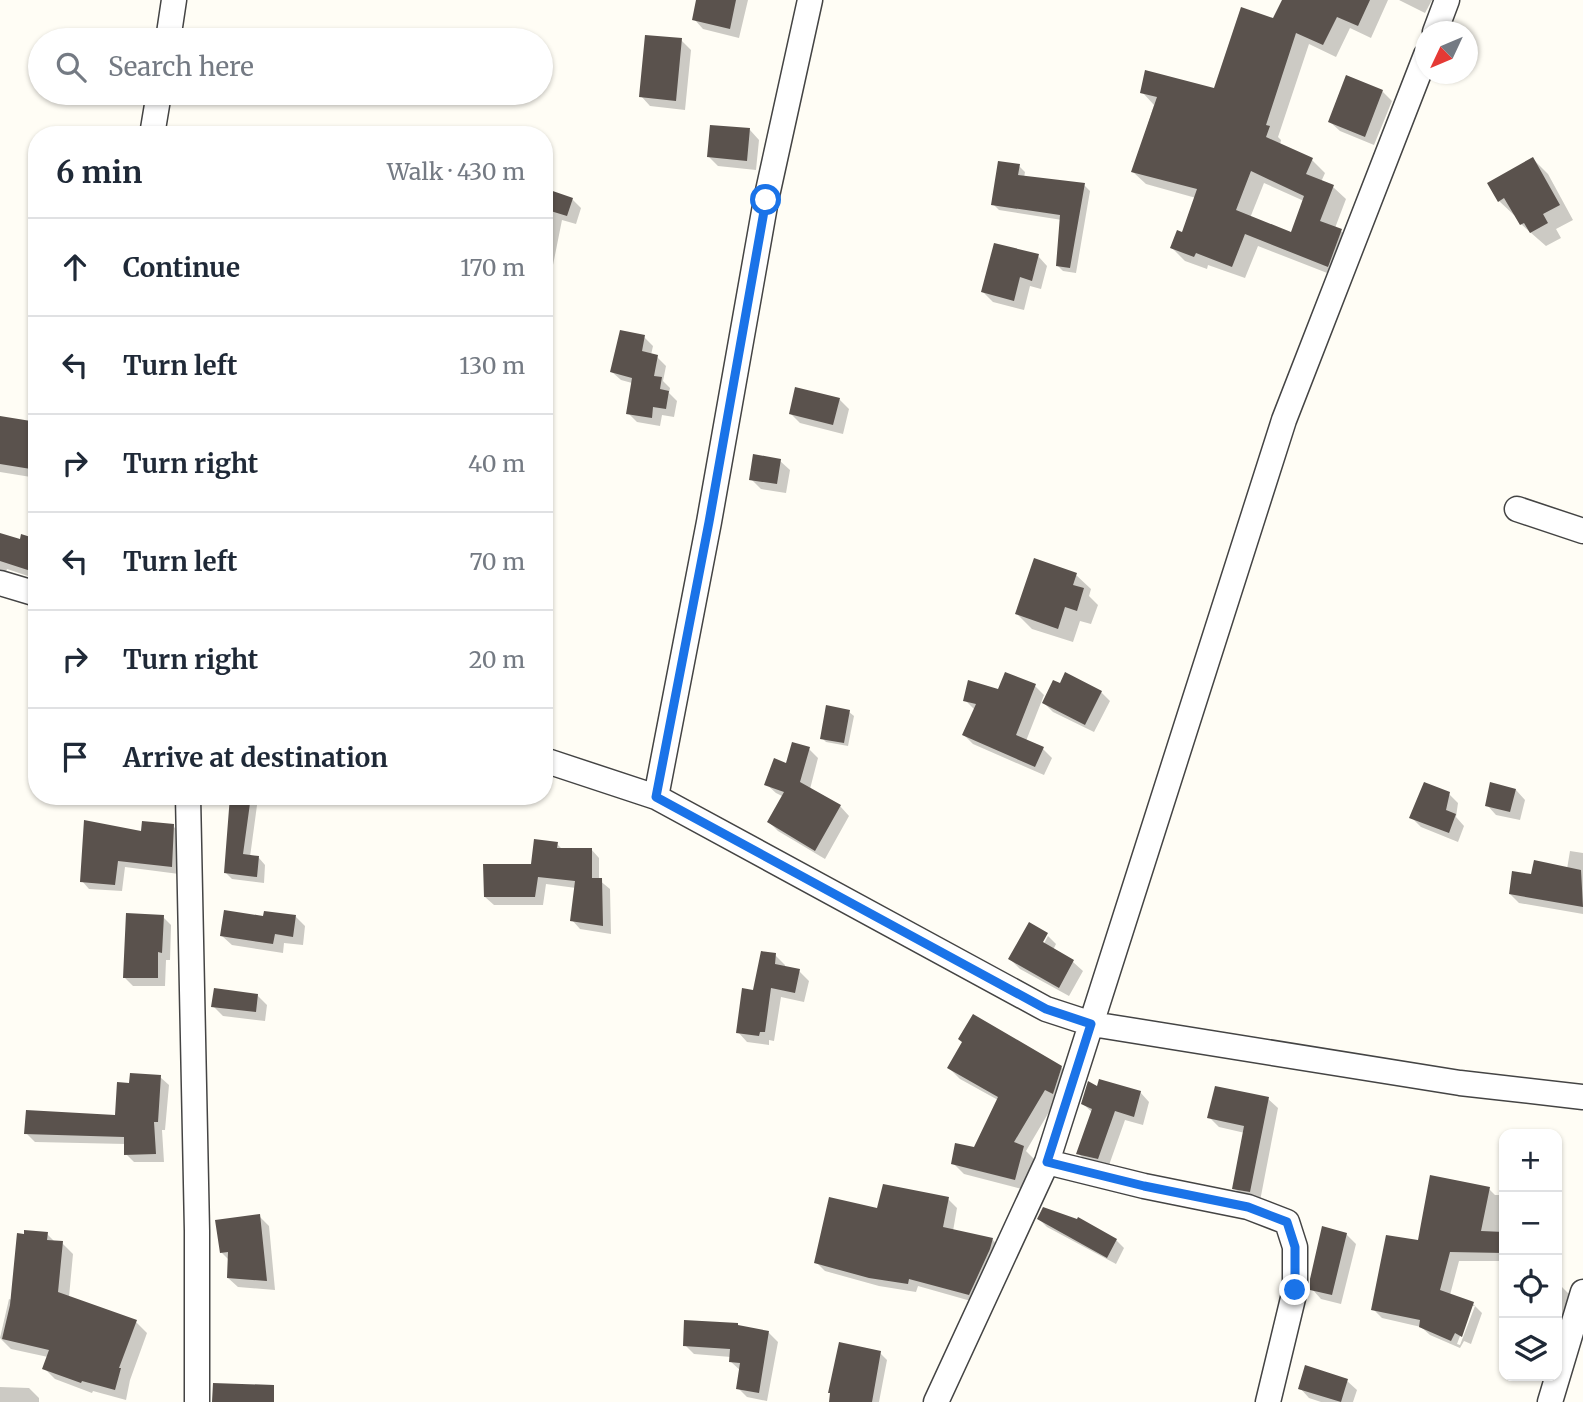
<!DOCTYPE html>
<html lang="en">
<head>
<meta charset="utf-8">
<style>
	body { margin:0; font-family:Merriweather,serif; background:#f2f2f3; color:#1f2937 }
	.controls { position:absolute; right:21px; bottom:21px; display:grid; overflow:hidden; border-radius:14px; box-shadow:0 2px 5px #0004 }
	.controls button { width:63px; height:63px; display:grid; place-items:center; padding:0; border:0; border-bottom:2px solid #e0e1e3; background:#fff; color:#1f2937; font:35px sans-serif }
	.compass { position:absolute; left:1415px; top:21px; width:63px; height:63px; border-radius:50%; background:#fff; box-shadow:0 2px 5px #0004; rotate:226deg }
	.stop { position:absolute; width:21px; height:21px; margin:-16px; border:5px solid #1a73e8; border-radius:50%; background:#fff }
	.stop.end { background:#1a73e8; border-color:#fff; box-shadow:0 2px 7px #0008 }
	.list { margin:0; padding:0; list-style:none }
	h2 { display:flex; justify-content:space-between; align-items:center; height:91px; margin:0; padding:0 28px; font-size:30px }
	h2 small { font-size:23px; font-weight:400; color:#747a83 }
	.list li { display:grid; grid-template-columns:46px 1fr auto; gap:21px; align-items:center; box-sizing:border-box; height:98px; padding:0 28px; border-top:2px solid #e0e1e3 }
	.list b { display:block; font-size:26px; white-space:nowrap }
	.list em { font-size:23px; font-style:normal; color:#747a83 }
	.icon { flex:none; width:38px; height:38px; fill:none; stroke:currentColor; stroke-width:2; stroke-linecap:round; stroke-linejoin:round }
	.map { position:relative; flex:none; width:1583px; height:1402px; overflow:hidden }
	.search { position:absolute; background:#fff; box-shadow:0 2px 5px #0004; left:28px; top:28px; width:525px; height:77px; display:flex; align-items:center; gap:18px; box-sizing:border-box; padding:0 24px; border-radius:38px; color:#747a83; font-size:26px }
	.panel { position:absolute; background:#fff; box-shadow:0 2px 5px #0004; left:28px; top:126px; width:525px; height:679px; border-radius:28px }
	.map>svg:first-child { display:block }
	.shadow { fill:#0003; fill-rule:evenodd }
	.building { fill:#5a524d; fill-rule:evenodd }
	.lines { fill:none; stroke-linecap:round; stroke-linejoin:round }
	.street-casing { stroke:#444; stroke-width:27 }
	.street { stroke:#fff; stroke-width:24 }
	.route { stroke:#1a73e8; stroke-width:9 }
</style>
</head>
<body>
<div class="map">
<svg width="1583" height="1402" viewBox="0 0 1583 1402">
	<rect width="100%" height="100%" fill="#fffdf5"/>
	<path class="shadow" d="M698,0H748L739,38L703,29L694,19Z
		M1284,0H1388L1371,38L1350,28L1336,57L1309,44L1278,137L1281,140L1280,145L1312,160L1325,173L1321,182L1333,187L1346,199L1335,228L1341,231L1354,243L1340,278L1258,246L1245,278L1208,265L1207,269L1185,261L1172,248L1183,234L1196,198L1146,184L1133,172L1154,105L1142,92L1215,90L1274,20ZM1264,183L1304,201L1292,234L1250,218Z
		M1399,0H1432L1425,13Z
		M681,40L691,50L685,110L650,106L641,96Z
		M1382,91L1392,101L1374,145L1340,131L1330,122Z
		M750,130L759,140L756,170L718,166L709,157Z
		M1533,159L1548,174L1573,220L1556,229L1561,238L1546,246L1521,224L1516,214L1514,215L1499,201Z
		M1019,166L1025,172L1024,178L1084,185L1090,191L1076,273L1063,271L1057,265L1062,220L999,210L993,204Z
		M544,191L572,199L581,208L576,224L562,220L553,265L544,263Z
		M1038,256L1047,266L1041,289L1030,286L1024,310L993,302L983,292Z
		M644,337L653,346L651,355L657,357L666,366L663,381L670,388L669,393L677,401L674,417L662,415L660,426L637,422L628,413L632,383L621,380L612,372Z
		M839,399L849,409L843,434L800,423L791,414Z
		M0,418L37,424V478L0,472Z
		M780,461L790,470L786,493L761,489L751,479Z
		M37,525V579L7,569L6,572L0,570V535L21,541L34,540Z
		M1076,575L1091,589L1089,596L1098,605L1091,624L1080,621L1073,642L1032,629L1017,614Z
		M1035,686L1044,695L1026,741L1043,749L1052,758L1044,775L973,744L964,735L975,710L965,700Z
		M1101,692L1110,701L1094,732L1053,712L1044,703Z
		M849,712L854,716L848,746L826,742L822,738Z
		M809,749L818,758L810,789L840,806L849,816L825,859L778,831L769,822L784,797L776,793L766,784Z
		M1516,790L1525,800L1520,820L1496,815L1487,805Z
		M1449,794L1458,803L1456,817L1464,826L1458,842L1421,827L1411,817Z
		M232,796H256L258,798L250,857L259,858L265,865L264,883L232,879L226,873Z
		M173,826L180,833L179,874L125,867L122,891L89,889L82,881L143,833Z
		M557,844L563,850L591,849L599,858V880L610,889L611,934L580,929L572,920L576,888L546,884L543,905H494L485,897L532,866Z
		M1570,851L1583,853V914L1519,903L1510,894L1533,876L1567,869Z
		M163,917L171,925L170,960H166L165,986H133L125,978Z
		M296,917L305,926L303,945L284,943L283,953L232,945L222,936L265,918Z
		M1045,934L1040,951L1048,936L1056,944L1053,950L1073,962L1083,971L1069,996L1020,969L1010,959Z
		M775,955L785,965V968L799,971L809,981L804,1002L781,997L774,1041L769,1040V1045L747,1042L738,1032L754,992Z
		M257,995L267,1005L265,1021L223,1016L213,1006Z
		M964,1043L1061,1067L1072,1078L1056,1100L1026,1151L1034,1159L1026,1190L964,1174L953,1163L975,1149L998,1100L960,1079L949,1068Z
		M160,1077L169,1085L165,1130H162L164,1162H134L126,1154V1144L35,1142L26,1133L117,1116Z
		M1098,1089L1140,1092L1149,1102L1143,1125L1125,1120L1108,1168L1088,1163L1078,1153L1093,1113L1083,1104Z
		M1268,1099L1278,1108L1260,1201L1244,1198L1234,1188L1245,1133L1219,1127L1209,1117Z
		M1489,1189L1495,1195H1504V1261H1459L1450,1295L1473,1304L1482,1313L1471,1344L1464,1341L1460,1348L1430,1335L1421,1327L1382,1318L1373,1309L1419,1242ZM1471,1306H1475L1460,1345L1457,1344Z
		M948,1199L957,1208L953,1231L992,1239L1000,1248L978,1303L918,1286L916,1292L879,1286L825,1271L816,1262L879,1210Z
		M259,1216L269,1226L275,1290L238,1287L228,1278L229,1260L221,1252Z
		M1039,1219H1079L1116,1240L1124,1248L1116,1264L1047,1227Z
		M47,1234L55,1242L62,1243L73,1254L69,1297L136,1322L147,1333L130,1380L126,1400L93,1391L92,1393L55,1379L44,1368L48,1357L11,1349L0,1338L9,1299L12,1300Z
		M1346,1234L1356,1244L1341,1304L1321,1299L1312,1289Z
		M1557,1286L1562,1287L1572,1297L1557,1343Z
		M740,1327L769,1333L778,1342L767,1401L747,1397L738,1388L741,1371L730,1361L731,1357L694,1354L685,1345Z
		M880,1353L887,1360L879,1402H831Z
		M1347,1381L1357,1390L1353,1402H1321L1309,1398L1300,1388Z
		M0,1387L29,1388L39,1398V1402H0Z"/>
	<path class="building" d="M696,0H736L730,29L692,20Z
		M1282,0H1370L1358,26L1337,17L1323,45L1296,33L1266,125L1270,126L1266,137L1313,158L1306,174L1334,185L1320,221L1342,229L1328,267L1245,234L1232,267L1196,253L1194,257L1170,248L1177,230L1182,232L1197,189L1131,172L1157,97L1140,93L1145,70L1214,88L1241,7L1273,18ZM1251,171L1304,196L1291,232L1236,210Z
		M645,35L682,38L676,101L639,97Z
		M1346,75L1383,90L1365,137L1328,122Z
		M710,125L750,128L747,161L707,157Z
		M1533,157L1560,205L1543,214L1548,223L1530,233L1524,223L1520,225L1504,198L1498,202L1487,183Z
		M998,161L1020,164L1018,175L1085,183L1070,268L1056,266L1060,215L991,205Z
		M544,188L573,198L567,216L544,209Z
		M994,243L1039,254L1032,281L1020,277L1014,301L981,292Z
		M620,330L645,335L642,351L658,355L654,376L662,377L660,389L669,391L666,409L653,407L652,418L626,414L632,378L610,372Z
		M795,387L840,398L833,425L789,414Z
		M0,416L37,422V470L0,464Z
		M753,454L781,459L777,484L749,480Z
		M0,533L20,539L21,534L37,539V573L0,561Z
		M1034,558L1077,573L1073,585L1084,588L1077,611L1065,607L1058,629L1015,614Z
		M1005,672L1036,684L1016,735L1044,747L1035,767L962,735L976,704L963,701L968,680L998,689Z
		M1065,672L1102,691L1085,725L1042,703L1053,680L1060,683Z
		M826,705L850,710L844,743L820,739Z
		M792,742L810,747L800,782L841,805L815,851L767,822L784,792L764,785L774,758L786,763Z
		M1424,782L1450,792L1446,810L1456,814L1449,833L1409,818Z
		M1490,782L1516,789L1510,812L1485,806Z
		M230,796H251L243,854L259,856L257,877L224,873Z
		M84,820L141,831L142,821L174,824L172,867L118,861L115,885L80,882Z
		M534,839L558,842L557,848H592V878H602L603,926L570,921L575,881L538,877L535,897H484L483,864H531Z
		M1534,860L1581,870L1583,907L1509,894L1512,871L1531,874Z
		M224,910L263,916L264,911L296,915L293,937L275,934L273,944L220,936Z
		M126,913L164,915L162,953L158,952V978H123Z
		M1029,922L1048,933L1043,942L1074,960L1059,988L1008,959Z
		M761,951L776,953L775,964L800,969L795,993L771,988L765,1032H760L759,1036L736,1033L742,988L753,990Z
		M214,988L258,994L256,1012L211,1007Z
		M973,1014L1062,1066L1053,1094L1045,1090L1014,1142L1024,1146L1015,1180L951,1164L955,1143L974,1147L998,1097L947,1068L962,1042L958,1039Z
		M130,1073L161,1075L158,1122H154L156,1154L124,1155V1137L24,1134L26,1110L115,1115L117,1082L129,1083Z
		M1099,1079L1141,1091L1134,1117L1115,1111L1098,1159L1076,1154L1092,1109L1081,1104L1088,1081L1097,1086Z
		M1215,1086L1269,1097L1250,1192L1232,1189L1244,1126L1207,1118Z
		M1430,1175L1490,1187L1481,1231L1504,1232V1253L1450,1252L1440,1290L1474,1302L1462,1337L1455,1333L1451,1341L1419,1327L1420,1320L1371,1310L1386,1235L1418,1240Z
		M883,1184L949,1197L943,1227L993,1238L990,1249L969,1295L909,1279L908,1284L869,1278L814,1263L829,1197L877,1208Z
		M1043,1207L1077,1219L1078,1217L1117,1239L1107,1258L1037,1219Z
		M260,1214L267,1281L227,1278L228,1252L220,1253L215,1220Z
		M1322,1226L1347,1233L1332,1295L1310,1290V1279Z
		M24,1230L48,1232L47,1240L63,1241L58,1292L137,1320L119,1368H121L115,1390L82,1381L81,1383L42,1369L49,1350L2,1339L10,1305L17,1233L24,1234Z
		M684,1320L738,1323V1325L769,1331L759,1393L736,1389L740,1363L729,1362L730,1349L683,1346Z
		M839,1342L881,1351L872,1402H829L830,1393H828Z
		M1305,1365L1348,1379L1341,1402L1298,1389Z
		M213,1383L274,1385V1402H212Z"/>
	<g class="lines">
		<g class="street-casing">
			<path id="street" d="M1435,32L1447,0
				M168,40L174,0
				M152,135L159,93
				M1517,509L1583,531
				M0,583L37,594
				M544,760L656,797L1046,1009L1092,1024L1460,1083L1583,1097
				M188,796L197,1231V1402
				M656,797L709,522L766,200L810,0
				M1047,1162L1144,1186L1248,1207L1287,1222L1295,1247V1290L1268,1402
				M936,1402L1047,1162L1284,420L1426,55
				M1550,1402L1583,1292"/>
		</g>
		<use href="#street" class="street"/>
	</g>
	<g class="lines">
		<path class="route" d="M766,200L709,522L656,797L1046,1009L1091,1024L1047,1162L1144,1186L1248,1207L1287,1222L1295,1247V1290"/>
	</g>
</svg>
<div class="controls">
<button>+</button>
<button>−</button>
<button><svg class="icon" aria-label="locate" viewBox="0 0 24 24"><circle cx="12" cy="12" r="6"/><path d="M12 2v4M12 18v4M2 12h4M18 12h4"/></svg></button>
<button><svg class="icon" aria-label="layers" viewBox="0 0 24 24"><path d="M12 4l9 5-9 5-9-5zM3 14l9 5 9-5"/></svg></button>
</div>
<svg class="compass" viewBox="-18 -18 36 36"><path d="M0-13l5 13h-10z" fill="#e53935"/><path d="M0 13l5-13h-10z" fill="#747a83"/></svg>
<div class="stop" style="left:766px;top:200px"></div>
<div class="stop end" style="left:1295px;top:1290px"></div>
<div class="search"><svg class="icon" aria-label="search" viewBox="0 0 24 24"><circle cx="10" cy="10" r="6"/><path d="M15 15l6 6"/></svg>Search here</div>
<section class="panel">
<h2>6 min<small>Walk · 430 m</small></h2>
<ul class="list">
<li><svg class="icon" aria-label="ahead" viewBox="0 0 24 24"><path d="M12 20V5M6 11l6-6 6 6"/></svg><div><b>Continue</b></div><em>170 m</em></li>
<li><svg class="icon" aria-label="left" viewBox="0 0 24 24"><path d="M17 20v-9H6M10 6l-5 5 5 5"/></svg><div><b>Turn left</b></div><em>130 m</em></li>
<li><svg class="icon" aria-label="right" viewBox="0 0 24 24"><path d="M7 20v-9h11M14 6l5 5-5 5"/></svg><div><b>Turn right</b></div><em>40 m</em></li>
<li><svg class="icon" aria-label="left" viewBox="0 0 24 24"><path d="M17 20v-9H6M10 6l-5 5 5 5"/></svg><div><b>Turn left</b></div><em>70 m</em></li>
<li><svg class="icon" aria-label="right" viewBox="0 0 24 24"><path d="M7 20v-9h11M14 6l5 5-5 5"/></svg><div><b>Turn right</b></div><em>20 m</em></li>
<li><svg class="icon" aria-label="arrive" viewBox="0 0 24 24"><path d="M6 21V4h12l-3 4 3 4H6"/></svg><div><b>Arrive at destination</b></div></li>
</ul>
</section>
</div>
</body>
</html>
